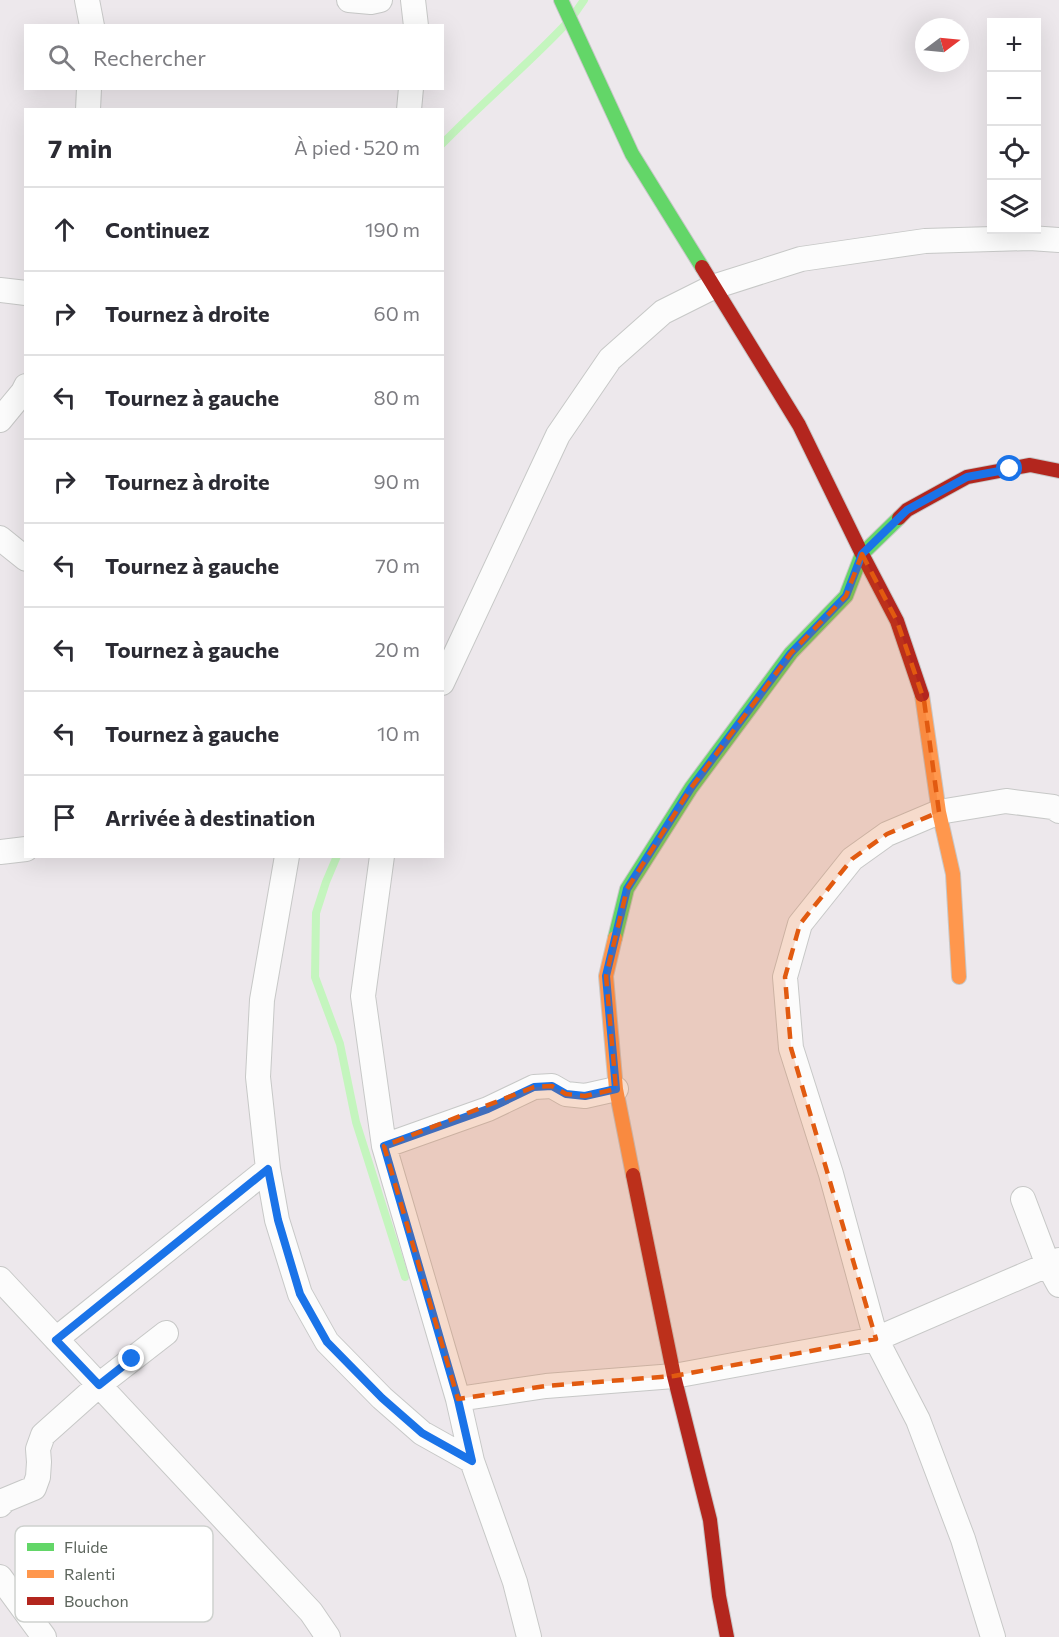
<!DOCTYPE html>
<html lang="fr">
<head>
<meta charset="utf-8">
<style>
	body { margin:0; font-family:Commissioner,sans-serif; background:#f2f2f3; color:#2b2b33 }
	.controls { position:absolute; right:18px; top:18px; display:grid; overflow:hidden; border-radius:0px; box-shadow:0 6px 24px #0002 }
	.controls button { width:54px; height:54px; display:grid; place-items:center; padding:0; border:0; border-bottom:2px solid #e1e1e2; background:#fff; color:#2b2b33; font:30px sans-serif }
	.compass { position:absolute; left:915px; top:18px; width:54px; height:54px; border-radius:50%; background:#fff; box-shadow:0 6px 24px #0002; rotate:74deg }
	.stop { position:absolute; width:18px; height:18px; margin:-14px; border:4px solid #1a73e8; border-radius:50%; background:#fff }
	.stop.end { background:#1a73e8; border-color:#fff; box-shadow:0 2px 6px #0008 }
	.list { margin:0; padding:0; list-style:none }
	h2 { display:flex; justify-content:space-between; align-items:center; height:78px; margin:0; padding:0 24px; font-size:26px }
	h2 small { font-size:20px; font-weight:400; color:#7c7c81 }
	.list li { display:grid; grid-template-columns:39px 1fr auto; gap:18px; align-items:center; box-sizing:border-box; height:84px; padding:0 24px; border-top:2px solid #e1e1e2 }
	.list b { display:block; font-size:22px; white-space:nowrap }
	.list em { font-size:20px; font-style:normal; color:#7c7c81 }
	.icon { flex:none; width:33px; height:33px; fill:none; stroke:currentColor; stroke-width:2; stroke-linecap:round; stroke-linejoin:round }
	.map { position:relative; flex:none; width:1059px; height:1637px; overflow:hidden }
	.search { position:absolute; background:#fff; box-shadow:0 6px 24px #0002; left:24px; top:24px; width:420px; height:66px; display:flex; align-items:center; gap:15px; box-sizing:border-box; padding:0 21px; border-radius:0px; color:#7c7c81; font-size:22px }
	.panel { position:absolute; background:#fff; box-shadow:0 6px 24px #0002; left:24px; top:108px; width:420px; height:750px; border-radius:0px }
	.map>svg:first-child { display:block }
	.lines { fill:none; stroke-linecap:round; stroke-linejoin:round }
	.stream { stroke:#c4f5be; stroke-width:8 }
	.street-casing { stroke:#c7c8c7; stroke-width:26 }
	.fast-casing { stroke:#c7c7c7; stroke-width:16 }
	.slow-casing { stroke:#c7c7c7; stroke-width:16 }
	.jam-casing { stroke:#c7c7c7; stroke-width:16 }
	.street { stroke:#fcfcfc; stroke-width:24 }
	.fast { stroke:#63d668; stroke-width:14 }
	.slow { stroke:#ff974d; stroke-width:14 }
	.jam { stroke:#b3261e; stroke-width:14 }
	.route { stroke:#1a73e8; stroke-width:8 }
	.marked { fill:#e15a10; fill-opacity:0.2; stroke:#e15a10; stroke-width:4.5; stroke-dasharray:12 8; stroke-linejoin:round }
	.key { fill:#fff; stroke:#ced1ce; stroke-width:1.5 }
	.key-label { font-size:16px; fill:#5d655d }
</style>
</head>
<body>
<div class="map">
<svg width="1059" height="1637" viewBox="0 0 1059 1637">
	<rect width="100%" height="100%" fill="#ede8ec"/>
	<g class="lines">
		<path class="stream" d="M575,13L584,0
			M442,144C482,103 526,66 565,25
			M337,856L326,882L316,913L315,977L340,1044L356,1122L405,1277"/>
		<g class="street-casing">
			<path id="street" d="M87,0L92,26
				M349,0L371,2L380,0
				M413,0L416,26
				M88,110L89,88
				M409,110L411,88
				M0,290L26,293
				M0,420L23,392L26,386
				M0,538L26,559
				M442,683L558,435L610,359L663,312L713,287L801,259L925,241L1030,238L1059,240
				M0,852L26,849
				M287,856L262,1000L258,1077L268,1169L277,1220L300,1294L327,1342L382,1398L422,1433L472,1461
				M382,856L363,996L384,1146L458,1399L472,1461L515,1582L529,1637
				M384,1146L488,1109L534,1087L552,1086L566,1094L585,1096L616,1089
				M1023,1199L1048,1265L1059,1285
				M0,1279L311,1612L328,1637
				M56,1339L268,1169
				M458,1399L546,1386L674,1376L876,1339L1059,1260
				M0,1505L5,1500L34,1488L38,1477L39,1462L38,1449L43,1435L99,1385L166,1333
				M0,1577L44,1637
				M993,1637L963,1539L918,1420L876,1339L831,1174L791,1048L785,977L800,924L852,859L887,834L939,812L1006,801L1053,807L1059,811"/>
		</g>
		<g class="fast-casing">
			<path id="fast" d="M561,0L632,154L702,267
				M615,938L627,889L691,788L791,653L846,596L862,554L899,518"/>
		</g>
		<g class="slow-casing">
			<path id="slow" d="M922,695L939,812L953,874L959,977
				M615,938L606,976L616,1089L633,1175"/>
		</g>
		<g class="jam-casing">
			<path id="jam" d="M702,267L799,425L862,554L897,621L922,695
				M899,518L907,510L967,477L1030,465L1059,471
				M633,1175L674,1376L710,1520L719,1596L727,1637"/>
		</g>
		<use href="#street" class="street"/>
		<use href="#fast" class="fast"/>
		<use href="#slow" class="slow"/>
		<use href="#jam" class="jam"/>
	</g>
	<g class="lines">
		<path class="route" d="M132,1359L99,1385L56,1340L268,1169L278,1220L300,1294L327,1342L382,1398L422,1433L472,1461L458,1400L384,1146L488,1109L534,1087L552,1086L566,1094L585,1096L616,1089L606,976L627,889L691,788L791,653L846,596L862,554L907,510L967,477L1010,469"/>
	</g>
	<path class="marked" d="M862,554L897,621L924,700L939,812L887,834L852,859L800,924L785,977L791,1048L876,1339L674,1376L546,1386L458,1399L384,1146L534,1087L552,1086L566,1094L585,1096L616,1089L606,976L627,889L691,788L791,653L846,596Z"/>
	<rect x="15" y="1526" width="198" height="96" rx="9" class="key"/>
	<rect x="27" y="1543" width="27" height="8" fill="#63d668"/>
	<rect x="27" y="1570" width="27" height="8" fill="#ff974d"/>
	<rect x="27" y="1597" width="27" height="8" fill="#b3261e"/>
	<g class="key-label">
		<text x="64" y="1553">Fluide</text>
		<text x="64" y="1580">Ralenti</text>
		<text x="64" y="1607">Bouchon</text>
	</g>
</svg>
<div class="controls">
<button>+</button>
<button>−</button>
<button><svg class="icon" aria-label="locate" viewBox="0 0 24 24"><circle cx="12" cy="12" r="6"/><path d="M12 2v4M12 18v4M2 12h4M18 12h4"/></svg></button>
<button><svg class="icon" aria-label="layers" viewBox="0 0 24 24"><path d="M12 4l9 5-9 5-9-5zM3 14l9 5 9-5"/></svg></button>
</div>
<svg class="compass" viewBox="-18 -18 36 36"><path d="M0-13l5 13h-10z" fill="#e53935"/><path d="M0 13l5-13h-10z" fill="#7c7c81"/></svg>
<div class="stop" style="left:1010px;top:469px"></div>
<div class="stop end" style="left:132px;top:1359px"></div>
<div class="search"><svg class="icon" aria-label="search" viewBox="0 0 24 24"><circle cx="10" cy="10" r="6"/><path d="M15 15l6 6"/></svg>Rechercher</div>
<section class="panel">
<h2>7 min<small>À pied · 520 m</small></h2>
<ul class="list">
<li><svg class="icon" aria-label="ahead" viewBox="0 0 24 24"><path d="M12 20V5M6 11l6-6 6 6"/></svg><div><b>Continuez</b></div><em>190 m</em></li>
<li><svg class="icon" aria-label="right" viewBox="0 0 24 24"><path d="M7 20v-9h11M14 6l5 5-5 5"/></svg><div><b>Tournez à droite</b></div><em>60 m</em></li>
<li><svg class="icon" aria-label="left" viewBox="0 0 24 24"><path d="M17 20v-9H6M10 6l-5 5 5 5"/></svg><div><b>Tournez à gauche</b></div><em>80 m</em></li>
<li><svg class="icon" aria-label="right" viewBox="0 0 24 24"><path d="M7 20v-9h11M14 6l5 5-5 5"/></svg><div><b>Tournez à droite</b></div><em>90 m</em></li>
<li><svg class="icon" aria-label="left" viewBox="0 0 24 24"><path d="M17 20v-9H6M10 6l-5 5 5 5"/></svg><div><b>Tournez à gauche</b></div><em>70 m</em></li>
<li><svg class="icon" aria-label="left" viewBox="0 0 24 24"><path d="M17 20v-9H6M10 6l-5 5 5 5"/></svg><div><b>Tournez à gauche</b></div><em>20 m</em></li>
<li><svg class="icon" aria-label="left" viewBox="0 0 24 24"><path d="M17 20v-9H6M10 6l-5 5 5 5"/></svg><div><b>Tournez à gauche</b></div><em>10 m</em></li>
<li><svg class="icon" aria-label="arrive" viewBox="0 0 24 24"><path d="M6 21V4h12l-3 4 3 4H6"/></svg><div><b>Arrivée à destination</b></div></li>
</ul>
</section>
</div>
</body>
</html>
